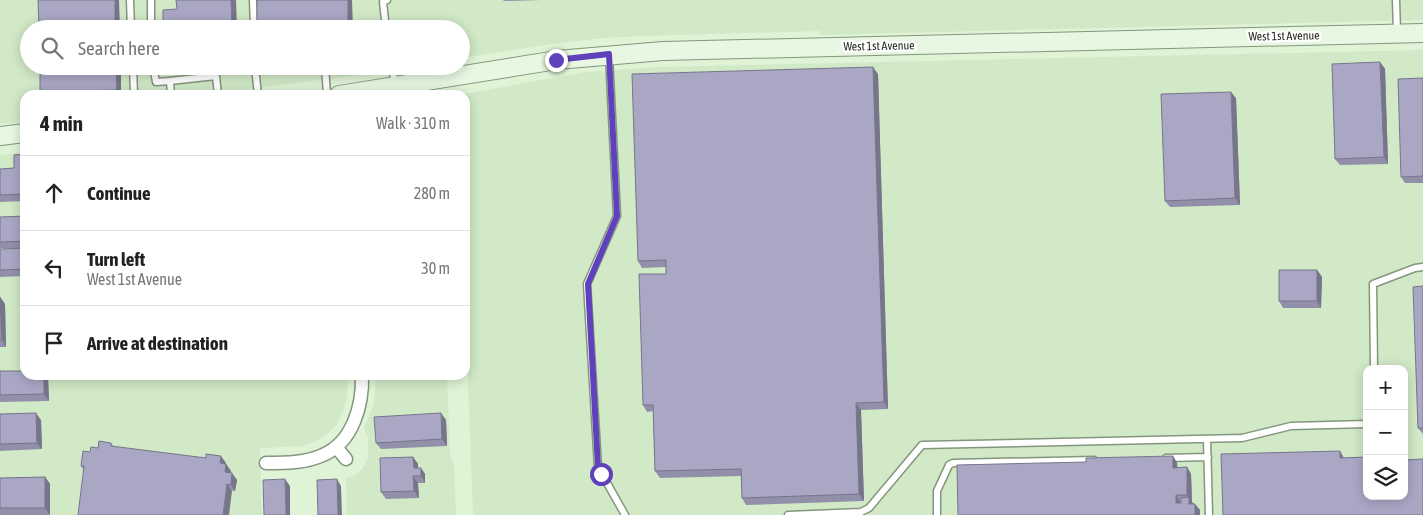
<!DOCTYPE html>
<html lang="en">
<head>
<meta charset="utf-8">
<style>
	body { margin:0; font-family:"Asap Condensed",sans-serif; background:#f6f6f6; color:#222 }
	.controls { position:absolute; right:15px; bottom:15px; display:grid; overflow:hidden; border-radius:10px; box-shadow:0 2px 12px #0003 }
	.controls button { width:45px; height:45px; display:grid; place-items:center; padding:0; border:0; border-bottom:1px solid #e0e0e0; background:#fff; color:#222; font:25px sans-serif }
	.stop { position:absolute; width:15px; height:15px; margin:-11px; border:4px solid #5f42bb; border-radius:50%; background:#fff }
	.stop.end { background:#5f42bb; border-color:#fff; box-shadow:0 1px 5px #0008 }
	.list { margin:0; padding:0; list-style:none }
	h2 { display:flex; justify-content:space-between; align-items:center; height:65px; margin:0; padding:0 20px; font-size:21px }
	h2 small { font-size:16px; font-weight:400; color:#767676 }
	.list li { display:grid; grid-template-columns:32px 1fr auto; gap:15px; align-items:center; box-sizing:border-box; height:75px; padding:0 20px; border-top:1px solid #e0e0e0 }
	.list b { display:block; font-size:19px; white-space:nowrap }
	.list p { margin:0; font-size:16px; white-space:nowrap; color:#767676 }
	.list em { font-size:16px; font-style:normal; color:#767676 }
	.icon { flex:none; width:28px; height:28px; fill:none; stroke:currentColor; stroke-width:2; stroke-linecap:round; stroke-linejoin:round }
	.map { position:relative; flex:none; width:1423px; height:515px; overflow:hidden }
	.search { position:absolute; background:#fff; box-shadow:0 2px 12px #0003; left:20px; top:20px; width:450px; height:55px; display:flex; align-items:center; gap:12px; box-sizing:border-box; padding:0 18px; border-radius:28px; color:#767676; font-size:19px }
	.panel { position:absolute; background:#fff; box-shadow:0 2px 12px #0003; left:20px; top:90px; width:450px; height:290px; border-radius:15px }
	.map>svg:first-child { display:block }
	.built { fill:#d1e9c7; fill-rule:evenodd }
	.lines { fill:none; stroke-linecap:round; stroke-linejoin:round }
	.lane-casing { stroke:#84967d; stroke-width:9 }
	.street-casing { stroke:#84967d; stroke-width:15 }
	.secondary-casing { stroke:#84967d; stroke-width:20 }
	.lane { stroke:#fff; stroke-width:6 }
	.street { stroke:#fff; stroke-width:12 }
	.secondary { stroke:#e7f7e1; stroke-width:18 }
	.wall { fill:#9290a9 }
	.shaded-wall { fill:#77758a }
	.building { fill:#aaa7c5; stroke:#77758a }
	.route { stroke:#5f42bb; stroke-width:6 }
	.labels { text-anchor:middle; stroke-width:4.5; stroke-linejoin:round; paint-order:stroke }
	.street-label { font-size:12px; fill:#242b21; stroke:#fff }
</style>
</head>
<body>
<div class="map">
<svg width="1423" height="515" viewBox="0 0 1423 515">
	<rect width="100%" height="100%" fill="#dff3d7"/>
	<path class="built" d="M0,0H1423V20L820,35V31L644,36L603,38L546,45L461,58V29H29V66H411L352,76L202,95H25V122L0,124Z
		M1423,50V515H473L465,300V95H459L585,72L659,67ZM1367,369H1404V496H1367Z
		M25,152V375H348L347,398L343,412L337,424L328,433L316,441L302,446L260,448L262,515H0V155Z
		M376,375H447L450,454L454,465L456,515H347L346,478L356,475L363,468L368,458V437L364,428L374,404Z"/>
	<g class="lines">
		<g class="lane-casing">
			<path id="lane" d="M130,0L131,29
				M253,0L254,29
				M1396,0L1397,32
				M151,29V0
				M386,29L383,2L387,0
				M609,56L617,216L587,284L598,467L625,515
				M133,66L134,95
				M153,66L156,82L170,81
				M255,66H268
				M325,66L327,95
				M392,66L395,85
				M255,67L258,95
				M171,95L170,81L216,76L218,95
				M1374,369L1373,284L1415,268L1423,267
				M1207,439L1209,515
				M1166,458L1208,457
				M788,515L861,512L869,508L922,445L1242,438L1291,426L1367,424
				M937,515V491L949,465L953,463L1094,460"/>
		</g>
		<g class="street-casing">
			<path id="street" d="M336,447L346,459
				M266,463C285,463 306,463 323,455C353,442 363,405 362,375"/>
		</g>
		<g class="secondary-casing">
			<path id="secondary" d="M339,95L557,60L663,51L1423,33
				M0,136L25,133"/>
		</g>
		<use href="#lane" class="lane"/>
		<use href="#street" class="street"/>
		<use href="#secondary" class="secondary"/>
	</g>
	<path class="wall" d="M503,0H542L504,1Z
		M1380,62L1385,69L1388,164L1340,165L1335,159Z
		M121,66V95H42L40,92Z
		M198,66V73L173,74L168,67Z
		M878,74L888,409L861,410L864,501L746,505L742,498L741,476L660,478L655,471L653,411L647,412L643,405L666,274V267L642,268L638,261Z
		M1423,78V183H1405L1401,177Z
		M1236,98L1240,205L1170,207L1165,201Z
		M25,154V201L0,202V169L14,168Z
		M25,216V248H0V217Z
		M25,248V276L0,277V249Z
		M1317,270L1322,277L1321,308H1283L1279,301Z
		M1423,286V434L1418,428Z
		M0,297L5,304L6,347H0Z
		M0,371L48,377L49,401L0,402Z
		M0,414L41,420L42,449L0,451Z
		M446,420L447,446L381,449L376,443Z
		M111,443L114,447L226,463V464L231,471V473L237,480L235,491L84,470L81,466L90,452Z
		M1173,456L1177,463V467H1187L1191,474L1192,502L1200,510V515H958L1086,462Z
		M413,457L418,464V468H421L425,474V483H418L419,498L386,499L381,492Z
		M45,477L50,484V515H0V478Z"/>
	<path class="shaded-wall" d="M115,0H119L120,29H115Z
		M231,0H236L237,29H232Z
		M348,0H352L353,29H348Z
		M1380,62L1385,69L1388,164L1384,157Z
		M116,66H121V95H120L117,90Z
		M193,66H198V73Z
		M873,67L878,74L888,409L884,402Z
		M1231,92L1236,98L1240,205L1235,198Z
		M23,186L25,189V198L23,194Z
		M1317,270L1322,277L1321,308L1317,301Z
		M0,297L5,304L6,347L2,340Z
		M44,375H47L48,377L49,401L44,394Z
		M856,403L861,410L864,501L859,494Z
		M36,413L41,420L42,449L37,443Z
		M441,413L446,420L447,446L442,439Z
		M1340,451L1344,458H1340Z
		M221,456L226,463L225,470L220,463Z
		M1173,456L1177,463L1178,474L1173,468Z
		M413,457L418,464V475L414,468Z
		M226,464L231,471L230,479L225,472Z
		M1187,467L1191,474L1192,502L1187,495Z
		M421,468L425,474V483L421,476Z
		M232,473L237,480L235,491L231,485Z
		M413,476L418,483L419,498L414,491Z
		M45,477L50,484V515L45,508Z
		M285,479L290,486V515H286Z
		M337,479L341,486L342,515H338Z
		M227,484L232,491L229,515H223Z
		M1176,495L1180,502V510L1176,503Z
		M1189,497L1193,504H1189Z
		M1195,504L1200,510V515H1195Z"/>
	<path class="building" d="M38,0H115V29H39Z
		M176,0H231L232,29H158V25H163V10L177,9Z
		M257,0H348V29H257Z
		M1380,62L1384,157L1335,159L1332,64Z
		M40,66H116L117,90L40,92Z
		M168,66H189L168,67Z
		M873,67L884,402L856,403L859,494L742,498L741,469L655,471L653,405H643L639,274H666V260L638,261L632,74Z
		M1423,78V176L1401,177L1398,79Z
		M1231,92L1235,198L1165,201L1161,94Z
		M25,154V186H23V194L0,195V169L14,168V155Z
		M25,216V241L0,242V217Z
		M25,248V269L0,270V249Z
		M1279,270H1317V301H1279Z
		M1423,286V428H1418L1413,287Z
		M0,297L2,340H0Z
		M0,371H25V375H44V394L0,395Z
		M36,413L37,443L0,444V414Z
		M441,413L442,439L376,443L374,417Z
		M99,441L111,443V446L206,458V454L221,456L220,463L226,464L225,472L232,473L231,485L227,484L223,515H78L84,466H81L83,451L90,452L91,447L98,448Z
		M1340,451V458L1367,457V496H1404V460L1423,459V515H1223L1221,454Z
		M1173,456V468L1187,467V495H1176V503H1181V498L1189,497V504H1195V515H958L957,465L1086,462V458Z
		M413,457L414,468H421V476H413L414,491L381,492L380,458Z
		M45,477V508H0V478Z
		M285,479L286,515H264L263,480Z
		M337,479L338,515H318L317,480Z"/>
	<g class="lines">
		<path class="route" d="M556,60L609,54L617,216L588,284L598,467L601,474"/>
	</g>
	<g class="labels">
		<g class="street-label">
			<text transform="translate(1284 36) rotate(-1)" y="4">West 1st Avenue</text>
			<text transform="translate(879 46) rotate(-1)" y="4">West 1st Avenue</text>
		</g>
	</g>
</svg>
<div class="controls">
<button>+</button>
<button>−</button>
<button><svg class="icon" aria-label="layers" viewBox="0 0 24 24"><path d="M12 4l9 5-9 5-9-5zM3 14l9 5 9-5"/></svg></button>
</div>
<div class="stop" style="left:601px;top:474px"></div>
<div class="stop end" style="left:556px;top:60px"></div>
<div class="search"><svg class="icon" aria-label="search" viewBox="0 0 24 24"><circle cx="10" cy="10" r="6"/><path d="M15 15l6 6"/></svg>Search here</div>
<section class="panel">
<h2>4 min<small>Walk · 310 m</small></h2>
<ul class="list">
<li><svg class="icon" aria-label="ahead" viewBox="0 0 24 24"><path d="M12 20V5M6 11l6-6 6 6"/></svg><div><b>Continue</b></div><em>280 m</em></li>
<li><svg class="icon" aria-label="left" viewBox="0 0 24 24"><path d="M17 20v-9H6M10 6l-5 5 5 5"/></svg><div><b>Turn left</b><p>West 1st Avenue</p></div><em>30 m</em></li>
<li><svg class="icon" aria-label="arrive" viewBox="0 0 24 24"><path d="M6 21V4h12l-3 4 3 4H6"/></svg><div><b>Arrive at destination</b></div></li>
</ul>
</section>
</div>
</body>
</html>
